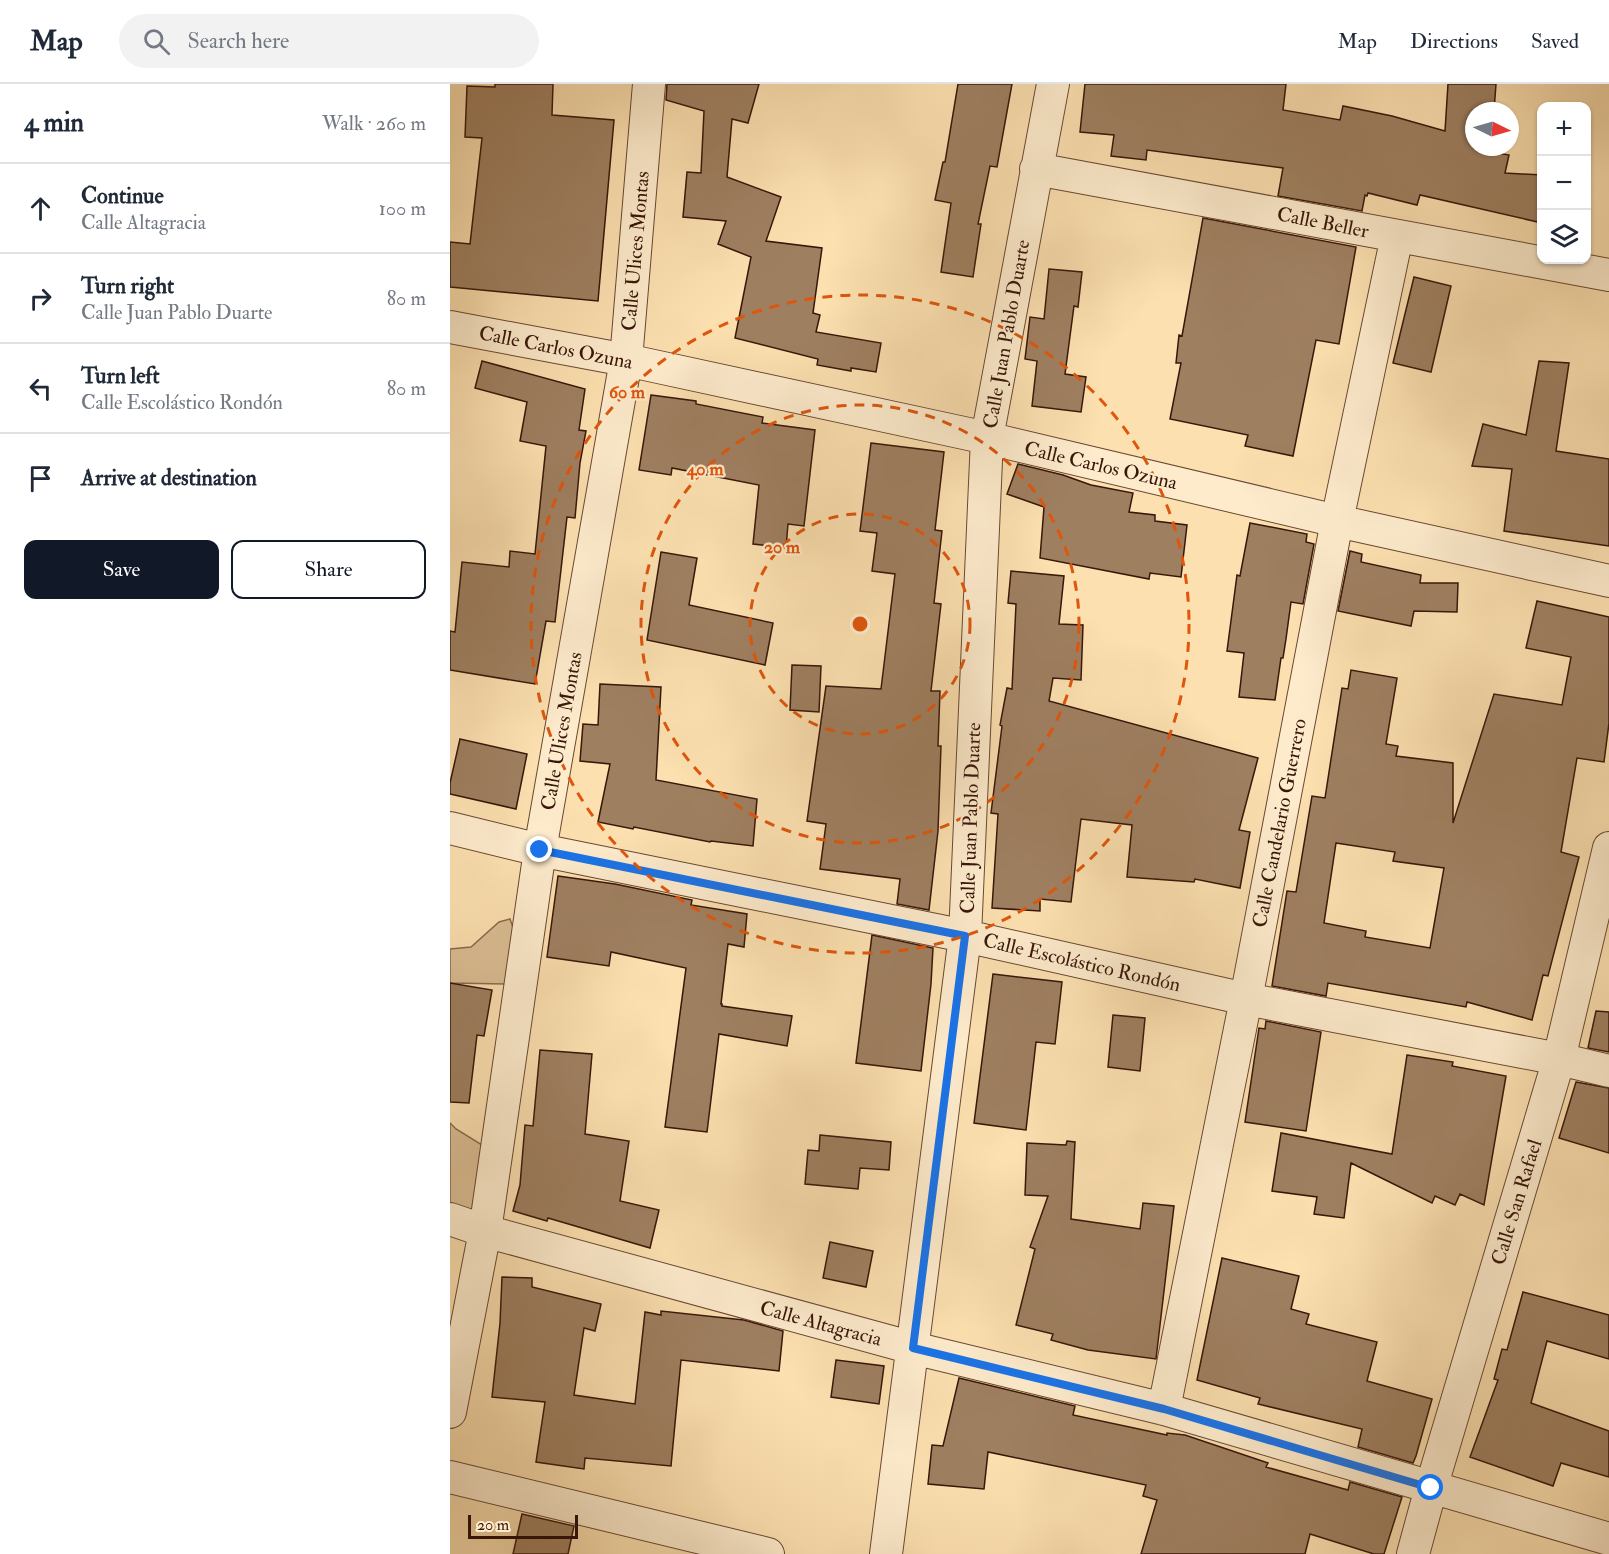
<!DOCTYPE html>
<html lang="en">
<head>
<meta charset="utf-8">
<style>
	body { margin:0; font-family:"IM FELL Double Pica",serif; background:#f2f2f3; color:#1f2937 }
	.controls { position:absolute; right:18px; top:18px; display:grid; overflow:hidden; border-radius:12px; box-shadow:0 2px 4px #0004 }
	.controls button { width:54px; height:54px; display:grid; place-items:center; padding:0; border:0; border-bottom:2px solid #e0e1e3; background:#fff; color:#1f2937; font:30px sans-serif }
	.compass { position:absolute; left:1015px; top:18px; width:54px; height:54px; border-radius:50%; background:#fff; box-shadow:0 2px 4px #0004; rotate:95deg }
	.scale { position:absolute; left:18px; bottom:15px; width:110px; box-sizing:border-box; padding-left:6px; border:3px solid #381609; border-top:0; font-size:16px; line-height:21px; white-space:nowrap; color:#381609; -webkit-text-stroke:4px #fdebcc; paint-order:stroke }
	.stop { position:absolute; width:18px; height:18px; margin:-14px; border:4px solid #1a73e8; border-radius:50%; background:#fff }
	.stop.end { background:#1a73e8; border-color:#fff; box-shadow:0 2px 6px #0008 }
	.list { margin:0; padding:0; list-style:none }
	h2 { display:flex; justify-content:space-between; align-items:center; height:78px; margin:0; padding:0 24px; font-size:26px }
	h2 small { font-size:20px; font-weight:400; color:#747a83 }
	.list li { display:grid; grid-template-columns:39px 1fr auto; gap:18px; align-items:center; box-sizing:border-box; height:90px; padding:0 24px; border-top:2px solid #e0e1e3 }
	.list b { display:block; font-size:22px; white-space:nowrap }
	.list p { margin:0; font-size:20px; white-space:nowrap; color:#747a83 }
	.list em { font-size:20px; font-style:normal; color:#747a83 }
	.actions { display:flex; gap:12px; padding:18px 24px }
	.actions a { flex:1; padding:14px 0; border:2px solid #111827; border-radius:12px; text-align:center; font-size:21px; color:#111827 }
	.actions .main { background:#111827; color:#fff }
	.icon { flex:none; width:33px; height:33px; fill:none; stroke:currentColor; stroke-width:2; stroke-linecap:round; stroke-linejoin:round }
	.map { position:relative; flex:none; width:1159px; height:1470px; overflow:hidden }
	header { display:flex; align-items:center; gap:36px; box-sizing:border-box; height:84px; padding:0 30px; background:#fff; border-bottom:2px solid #e0e1e3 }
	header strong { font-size:28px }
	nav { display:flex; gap:33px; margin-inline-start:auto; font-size:21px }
	.search { width:420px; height:54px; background:#f2f2f3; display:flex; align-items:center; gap:15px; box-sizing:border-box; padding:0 21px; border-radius:33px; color:#747a83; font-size:22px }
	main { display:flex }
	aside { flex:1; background:#fff }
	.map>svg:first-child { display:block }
	.green { fill:#dbbe94; stroke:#8a6a4e; stroke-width:1.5 }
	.building { fill:#9e7f60; stroke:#381609; stroke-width:1.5; fill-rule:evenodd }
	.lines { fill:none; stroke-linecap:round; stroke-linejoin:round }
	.minor-casing { stroke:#694833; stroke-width:34 }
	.minor { stroke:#fdebcc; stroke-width:32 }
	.route { stroke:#1a73e8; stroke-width:8 }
	.ring { fill:none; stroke:#df560c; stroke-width:3; stroke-dasharray:10 8 }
	.labels { text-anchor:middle; stroke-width:4.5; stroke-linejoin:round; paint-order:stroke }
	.street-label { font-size:20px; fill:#381609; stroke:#fdebcc }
	.centre { fill:#df560c; stroke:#fdebcc; stroke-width:3 }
	.ring-label { font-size:18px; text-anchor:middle; font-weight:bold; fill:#df560c; stroke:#fdebcc; stroke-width:4.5; stroke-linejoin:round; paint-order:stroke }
</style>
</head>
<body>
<header>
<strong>Map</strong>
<div class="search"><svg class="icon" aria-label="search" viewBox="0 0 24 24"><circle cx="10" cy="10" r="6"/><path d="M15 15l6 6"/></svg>Search here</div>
<nav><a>Map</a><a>Directions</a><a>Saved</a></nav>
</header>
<main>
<aside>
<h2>4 min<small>Walk · 260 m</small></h2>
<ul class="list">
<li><svg class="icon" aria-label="ahead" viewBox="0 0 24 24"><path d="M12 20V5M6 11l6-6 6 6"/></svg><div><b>Continue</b><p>Calle Altagracia</p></div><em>100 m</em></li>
<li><svg class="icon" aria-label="right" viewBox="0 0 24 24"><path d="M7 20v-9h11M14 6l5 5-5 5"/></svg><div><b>Turn right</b><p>Calle Juan Pablo Duarte</p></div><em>80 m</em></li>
<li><svg class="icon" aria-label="left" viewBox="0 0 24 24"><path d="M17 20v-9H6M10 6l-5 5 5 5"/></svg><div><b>Turn left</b><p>Calle Escolástico Rondón</p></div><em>80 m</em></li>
<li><svg class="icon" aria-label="arrive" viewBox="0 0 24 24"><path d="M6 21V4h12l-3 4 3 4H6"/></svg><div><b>Arrive at destination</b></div></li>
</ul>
<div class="actions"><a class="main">Save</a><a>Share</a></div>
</aside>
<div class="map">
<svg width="1159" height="1470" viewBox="0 0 1159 1470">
	<rect width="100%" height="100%" fill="#fce0b0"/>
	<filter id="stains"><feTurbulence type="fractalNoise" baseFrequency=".00333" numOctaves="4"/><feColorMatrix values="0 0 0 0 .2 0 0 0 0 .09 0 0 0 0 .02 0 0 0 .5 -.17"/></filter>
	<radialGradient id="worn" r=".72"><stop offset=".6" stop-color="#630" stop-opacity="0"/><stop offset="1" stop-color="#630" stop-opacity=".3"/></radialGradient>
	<path class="green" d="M60,835L67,855L55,900L0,899V865L21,863L49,838Z
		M0,1039L6,1045L37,1064L23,1125L0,1133Z"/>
	<path class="building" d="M45,0H103L102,31L164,36L148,217L0,203V158L20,160L32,54L15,53L17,2L45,3Z
		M217,0H309L298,39L282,35L277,93L331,113L316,157L372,164L363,229L370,231L366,248L431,259L426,288L401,284V287L367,281L368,275L285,254L301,173L268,160L276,137L233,133L237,88L251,89L254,27L216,16Z
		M508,0H562L547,83L540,82L528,140H531L523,193L491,188L501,119L485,116L493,78H495Z
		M635,0H836L833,26L890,36L893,22L942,32L995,47L998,0H1046L1044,27H1024V63H1042V68L1059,71L1055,89L1092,91V139L970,111L967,121L918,109L917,112L915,111L912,127L828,112L833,84L697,66L696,76L661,72L664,51L630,48Z
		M753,134L906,163L889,260L866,256L843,372L795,362L798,351L720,335L731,279H726L729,251L732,252Z
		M599,185L632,188L628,223L624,222L615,290L636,293L631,328L582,322L587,277L575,275L580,233L594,235Z
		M964,193L1001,202L981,288L943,279Z
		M32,277L135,305L129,346L136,347L130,379L125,434L117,433L105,538L96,537L85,600L0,586V547L5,548L12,478L59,483L60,467L85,470L96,362L70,357L77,318L25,304Z
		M1089,277L1119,279L1106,367L1159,375V462L1054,447L1062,385L1022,382L1033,340L1076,351Z
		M201,311L246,317V320L313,333L312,339L365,346L354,442L338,440L336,464L303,460L309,401L222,384L221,391L189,386Z
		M421,359L494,368L485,446L492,447L484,519L491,520L481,607H490L488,662H491L488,747L479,826L447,820L450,795L370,785L376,740L357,737L376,602L431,605L445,490L422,487L427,449L410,447Z
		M568,380L613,391L641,401L683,409L679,428L705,431V437L737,441L731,493L700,489L699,495L590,474L594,423L557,410Z
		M800,439L857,450L856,458L864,460L853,520L841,518L836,555L833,574H831L825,616L789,613L794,569L777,567L787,491L790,492Z
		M900,467L912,470L911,478L971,491L970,499H1008L1007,528L964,527L961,542L888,527Z
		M211,468L247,474L239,521L323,539L315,581L197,556Z
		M561,487L614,492L609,540L633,541L631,596L603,594L599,617L808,674L789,746L800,748L790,804L745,795L744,798L677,793L682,741L631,735L621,818L590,815V827L542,824L548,730L541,729L552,642L550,641L557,604L562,605L566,520L558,519Z
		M1087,517L1159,533V639L1154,678L1127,674L1111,768L1129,773L1098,892L1093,891L1082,936L1017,918L1016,923L878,899L876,912L822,902L837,807L846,808L862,712L875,714L892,604L898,605L901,586L947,594L936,660L948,662L946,672L1003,679V739L1044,610L1112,621L1121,573L1076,564ZM886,759L945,768L943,777L994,784L980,864L915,853L916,847L874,839Z
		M342,581L371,582L369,628L340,626Z
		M150,600L211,603L206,696L307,715L303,762L261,757L260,758L184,743L183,745L148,738L160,680L130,677L133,640L148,641Z
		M10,655L77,670L66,725L0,710V699Z
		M108,792L165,800L242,816L241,821L297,830L294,863L278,860L271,920H272V922L342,932L337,962L269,950L257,1048L215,1043L236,884L161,868L159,882L97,873Z
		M422,851L483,864L481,900L471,987L406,979Z
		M543,890L612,898L605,960L586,958L576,1046L524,1039Z
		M0,899L42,906L34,952L27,951L19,1019L0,1018Z
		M1146,927L1159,928V968L1138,964Z
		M663,931L695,934L690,987L658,983Z
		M816,937L871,948L856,1047L795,1038L809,944L815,945Z
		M90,966L142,970L135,1050L179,1057L170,1117L209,1126L200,1164L98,1134L97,1137L63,1127L70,1101L75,1041L83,1042Z
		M957,971L1003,978L1002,982L1056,992L1034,1121L1010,1110L1005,1121L985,1112L982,1119L901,1079L894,1134L864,1130L867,1113L822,1107L831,1049L942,1070Z
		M1126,998L1159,1004V1069L1109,1054Z
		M370,1051L441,1058L439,1086L410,1084L408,1105L355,1100L358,1066L369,1067Z
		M617,1057L625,1058L621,1135L690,1145L693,1119L724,1122L706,1275L638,1266L601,1256L603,1250L566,1241L585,1165L580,1163L598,1112L575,1111L577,1059L616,1061Z
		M380,1158L423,1167L416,1203L373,1194Z
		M772,1174L849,1192L841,1225L859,1230L856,1240L927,1258L917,1297L982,1315L966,1372L963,1379L908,1363L912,1345L808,1320L810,1314L747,1296Z
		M52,1193L82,1194V1203L151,1220L145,1247L134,1244L124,1311L185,1320L195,1228L211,1231V1227L294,1236L333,1247L329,1287L231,1276L221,1382L135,1374L134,1385L86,1378L95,1318L42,1313L50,1239Z
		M1073,1208L1159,1231V1275L1097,1257L1081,1319L1159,1347V1393L1111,1379L1103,1402L1020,1373L1048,1296L1044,1295L1052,1265L1057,1266Z
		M386,1276L434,1282L429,1320L381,1313Z
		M509,1294L625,1322L623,1331L717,1351V1349L735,1351L818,1379L816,1383L898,1406L900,1398L952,1413L934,1470H924L860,1450L855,1470H691L707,1416L693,1412L696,1401L538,1368L534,1405L478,1400L482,1361L493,1362Z
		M72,1430L124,1442L118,1470H63Z"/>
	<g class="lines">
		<g class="minor-casing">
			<path id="minor" d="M586,85L1159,191
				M0,243L176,276L537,354L887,437L1159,497
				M0,744L90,766L515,852L796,915L1109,975L1159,987
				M0,1135L35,1147L463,1264L714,1325L1159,1455
				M714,1325L796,915L887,437L947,152
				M0,1328L35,1147L90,766L176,276L199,0
				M0,1393L318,1470
				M436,1470L515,852L537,354L603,0
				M963,1470L981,1404L1109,975L1159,764"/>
		</g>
		<use href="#minor" class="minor"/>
	</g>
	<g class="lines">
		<path class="route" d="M90,766L515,852L463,1264L714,1325L981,1404"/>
	</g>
	<g class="ring">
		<circle cx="410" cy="540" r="110"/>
		<circle cx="410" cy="540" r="219"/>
		<circle cx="410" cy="540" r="329"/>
	</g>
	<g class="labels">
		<g class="street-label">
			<text transform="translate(873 138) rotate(11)" y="7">Calle Beller</text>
			<text transform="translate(185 167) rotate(-85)" y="7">Calle Ulices Montas</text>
			<text transform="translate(556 250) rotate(-80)" y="7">Calle Juan Pablo Duarte</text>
			<text transform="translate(106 263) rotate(11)" y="7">Calle Carlos Ozuna</text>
			<text transform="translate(651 381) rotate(13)" y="7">Calle Carlos Ozuna</text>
			<text transform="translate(111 647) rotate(-80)" y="7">Calle Ulices Montas</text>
			<text transform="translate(520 734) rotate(-88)" y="7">Calle Juan Pablo Duarte</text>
			<text transform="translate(829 739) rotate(-79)" y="7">Calle Candelario Guerrero</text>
			<text transform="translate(632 878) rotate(13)" y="7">Calle Escolástico Rondón</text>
			<text transform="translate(1066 1118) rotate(-73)" y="7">Calle San Rafael</text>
			<text transform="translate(371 1239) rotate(15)" y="7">Calle Altagracia</text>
		</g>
	</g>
	<circle cx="410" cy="540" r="9" class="centre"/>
	<g class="ring-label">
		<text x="177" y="314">60 m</text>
		<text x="255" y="391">40 m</text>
		<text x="332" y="469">20 m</text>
	</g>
	<rect width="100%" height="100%" filter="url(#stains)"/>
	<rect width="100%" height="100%" fill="url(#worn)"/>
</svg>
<div class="controls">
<button>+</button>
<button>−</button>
<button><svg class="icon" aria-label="layers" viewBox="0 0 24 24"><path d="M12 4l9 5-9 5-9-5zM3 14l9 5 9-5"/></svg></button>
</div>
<svg class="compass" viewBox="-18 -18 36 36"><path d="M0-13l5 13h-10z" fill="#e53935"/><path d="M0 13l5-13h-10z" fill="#747a83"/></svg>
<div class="scale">20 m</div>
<div class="stop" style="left:981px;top:1404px"></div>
<div class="stop end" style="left:90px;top:766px"></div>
</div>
</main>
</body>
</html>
